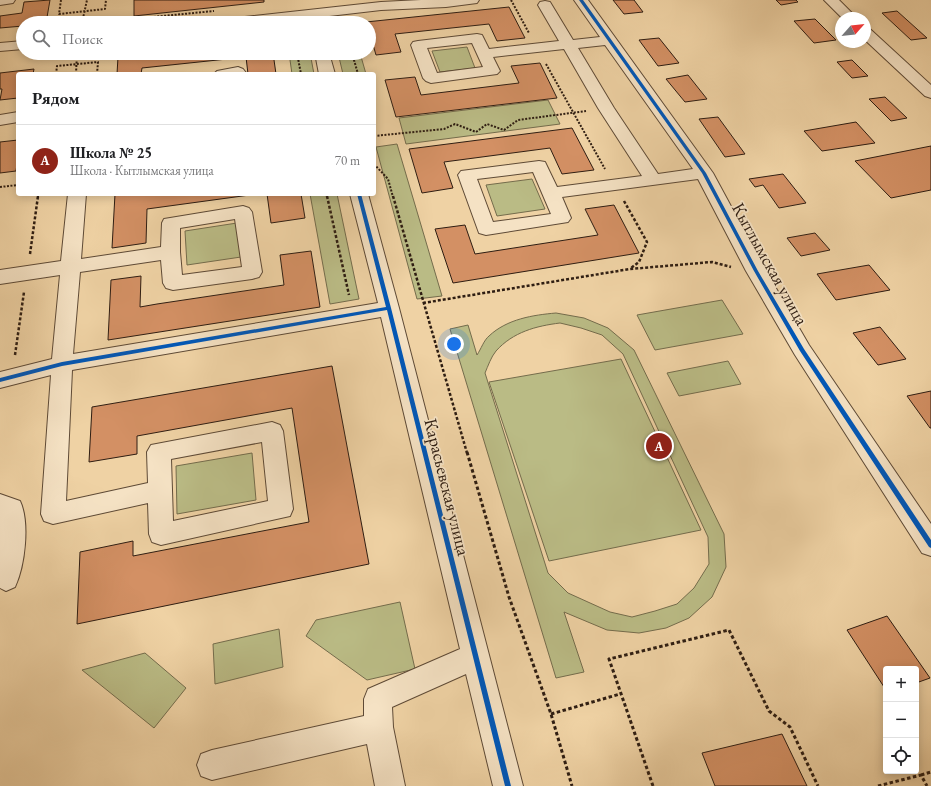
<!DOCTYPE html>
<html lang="ru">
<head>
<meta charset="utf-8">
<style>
	body { margin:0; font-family:"EB Garamond",serif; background:#f6f6f6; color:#202124 }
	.controls { position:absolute; right:12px; bottom:12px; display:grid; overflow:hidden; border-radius:4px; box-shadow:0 2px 10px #0003 }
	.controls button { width:36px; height:36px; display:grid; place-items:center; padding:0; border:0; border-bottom:1px solid #e0e0e0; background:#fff; color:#202124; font:20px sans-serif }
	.compass { position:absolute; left:835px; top:12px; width:36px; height:36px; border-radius:50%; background:#fff; box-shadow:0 2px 10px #0003; rotate:63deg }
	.you { position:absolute; left:454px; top:344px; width:14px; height:14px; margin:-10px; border:3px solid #fff; border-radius:50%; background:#1a73e8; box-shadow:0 0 0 6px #1a73e833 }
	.badge { display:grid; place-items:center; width:26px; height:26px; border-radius:50%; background:#8f2418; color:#fff; font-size:13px; font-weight:700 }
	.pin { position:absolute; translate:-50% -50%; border:2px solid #fff; box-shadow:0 1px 4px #0006 }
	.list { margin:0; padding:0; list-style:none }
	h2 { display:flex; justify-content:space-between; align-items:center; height:52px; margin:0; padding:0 16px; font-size:17px }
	h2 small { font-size:13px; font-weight:400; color:#757577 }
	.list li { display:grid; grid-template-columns:26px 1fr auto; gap:12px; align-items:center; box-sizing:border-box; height:72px; padding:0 16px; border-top:1px solid #e0e0e0 }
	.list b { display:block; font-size:15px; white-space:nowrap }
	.list p { margin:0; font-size:13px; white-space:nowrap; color:#757577 }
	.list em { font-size:13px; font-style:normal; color:#757577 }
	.icon { flex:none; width:22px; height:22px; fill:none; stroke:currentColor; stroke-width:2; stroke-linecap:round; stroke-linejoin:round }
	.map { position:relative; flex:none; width:931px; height:786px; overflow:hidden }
	.search { position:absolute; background:#fff; box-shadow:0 2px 10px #0003; left:16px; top:16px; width:360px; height:44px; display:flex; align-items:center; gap:10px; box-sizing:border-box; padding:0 14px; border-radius:22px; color:#757577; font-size:15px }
	.panel { position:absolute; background:#fff; box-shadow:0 2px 10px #0003; left:16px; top:72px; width:360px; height:124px; border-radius:4px }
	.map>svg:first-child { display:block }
	.green { fill:#babb85; stroke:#746c4c; fill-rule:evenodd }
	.building { fill:#d39064; stroke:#2e1d12 }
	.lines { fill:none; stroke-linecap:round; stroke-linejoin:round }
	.minor-casing { stroke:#5e4a36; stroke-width:2 }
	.path-far2 { stroke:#2e1d12; stroke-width:2; stroke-dasharray:2 1.5; stroke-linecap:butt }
	.path-far1 { stroke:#2e1d12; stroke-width:2.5; stroke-dasharray:3 2; stroke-linecap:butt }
	.path { stroke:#2e1d12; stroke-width:3; stroke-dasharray:3.5 2.5; stroke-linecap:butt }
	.minor { fill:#f5e2c4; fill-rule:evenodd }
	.cycleway-casing { stroke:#f5e2c4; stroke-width:3 }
	.cycleway { fill:#0057b8; fill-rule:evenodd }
	.labels { text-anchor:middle; stroke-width:3.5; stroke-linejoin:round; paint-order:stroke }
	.street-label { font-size:18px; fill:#2e1d12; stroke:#f5e2c4 }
</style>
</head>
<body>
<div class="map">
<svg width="931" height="786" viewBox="0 0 931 786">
	<rect width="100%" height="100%" fill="#efd2a4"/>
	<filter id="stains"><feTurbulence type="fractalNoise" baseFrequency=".005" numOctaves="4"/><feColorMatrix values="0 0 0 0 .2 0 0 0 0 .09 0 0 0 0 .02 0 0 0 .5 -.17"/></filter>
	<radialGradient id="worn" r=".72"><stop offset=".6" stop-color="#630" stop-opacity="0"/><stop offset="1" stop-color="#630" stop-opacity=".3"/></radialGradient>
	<path class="green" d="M467,47L475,68L440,72L432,51Z
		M289,53H310L314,74H292Z
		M338,53H360L366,74H343Z
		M548,100L560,124L406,144L399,118Z
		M397,144L442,296L417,299L376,147Z
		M532,179L545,209L497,216L486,185Z
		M310,194H337L359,299L330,304Z
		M237,223L241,257L187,265L185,231Z
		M722,300L743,334L655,350L637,315Z
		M556,313L584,318L608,328L634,350L724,534L726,567L712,597L689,618L666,628L639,633L607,630L564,612L584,672L556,678L450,329L468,325L477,355C481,349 484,340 489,336C507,319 533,315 556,313ZM560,323L581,328L602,335L623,354L708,537L709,564L694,588L677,604L655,611L632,617L610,612L568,593L548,573L485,373C488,366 491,357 496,351C513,332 536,326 560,323Z
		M621,359L701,530L549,561L489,382Z
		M728,361L741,384L679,396L667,373Z
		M252,453L256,500L177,514L176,466Z
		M400,602L415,669L367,680L306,636L316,620Z
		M279,629L283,667L215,684L213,644Z
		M145,653L186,688L154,728L82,670Z"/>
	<path class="building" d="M50,0L46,23H23V26L0,28V16L22,13L24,2Z
		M134,0H264V2L134,16Z
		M613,0H634L643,12L624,14Z
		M776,0H796L798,2L781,5Z
		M509,7L525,38L497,41L489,24L395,34L401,52L376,55L369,31V23L366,22Z
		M897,11L927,38L911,40L882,13Z
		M815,19L836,40L814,43L794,21Z
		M659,38L679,63L658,66L639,40Z
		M151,53H273L276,74H248L246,57L142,68L141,74H117L118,57Z
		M852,60L868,76L852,78L837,62Z
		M540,63L557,98L396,117L385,80L415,77L421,95L519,83L511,66Z
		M34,69L33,74H18V98L0,100L2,89H0V73Z
		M688,75L707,99L685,102L666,79Z
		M885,97L907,118L891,121L869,99Z
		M718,117L745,154L725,157L699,119Z
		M856,122L875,143L822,151L804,131Z
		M572,128L594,170L562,174L550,148L444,162L453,188L422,193L409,149Z
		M18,140V157L16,171L0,173V142Z
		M931,146V190L891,198L855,161Z
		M783,174L806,203L779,208L763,185L755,187L749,179Z
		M115,194H257L147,209L146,243L112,248Z
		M267,194H301L305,218L271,223Z
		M614,205L639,253L453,283L435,229L465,225L475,254L598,235L585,209Z
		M815,233L830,250L801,256L787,238Z
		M311,251L320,307L108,340L111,280L141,276L140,307L157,304L284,285L280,255Z
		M869,265L890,290L836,300L817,274Z
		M880,327L906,359L878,365L853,333Z
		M332,366L369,564L77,624L80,552L133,541V556L309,522L292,408L137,436V454L89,462L92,407Z
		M931,391V428H930L907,396Z
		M887,616L930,678L916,683V669H886V690L847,630Z
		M782,734L807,786H715L702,753Z"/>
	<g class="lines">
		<g class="minor-casing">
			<path id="minor" d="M0,0H15L13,3L0,5Z
				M421,0H479L477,3L446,7L381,10L269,23H220L222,20L227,19L381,2Z
				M574,0H588L713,173L766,271L809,345L931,524V556L922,553L795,355L746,271L698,179L562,197L571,218L568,222L486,235L479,233L458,175L461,171L539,161L545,162L557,187L642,176L598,108L564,49L493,57L500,71L497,74L431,83L426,81L423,78L411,45L413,42L418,41L477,34L482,35L489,49L559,41L538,5L540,2L545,1L550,2L573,40L600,37ZM472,43L483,67L437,73L427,48ZM605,45L693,169L658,174L614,108L578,48ZM533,172L551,214L493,222L477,179Z
				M824,0H839L857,18H842Z
				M865,28L870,29L931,85V98L925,96L865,40Z
				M23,41V49L0,51V43Z
				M315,53H329L335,74H319Z
				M238,67L243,69L247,74H214L217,71Z
				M18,112V122L0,125V115Z
				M68,194H86L81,259L161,247L162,223L164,219L243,206L249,208L252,212L262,272L259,277L252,279L173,290L166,288L163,283L161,260L80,272L73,354L378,303L350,194H368L399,308L523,786H493L466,674L392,707L393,727L405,786H375L367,744L212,780L201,776L197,765L201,754L212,750L364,716V699L368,689L460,649L381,317L72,370L66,501L148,483L147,452L151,445L272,422L280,425L283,431L293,509L290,516L161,545L152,542L149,534L148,503L53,524L44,521L41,514L51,375L0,388V372L52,359L60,275L0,284V270L61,261ZM235,219L242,267L182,275L180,252V228ZM262,442L268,501L173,521L171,459Z
				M0,494L20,501C30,522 25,566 15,587L6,591L0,588Z"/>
		</g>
		<path class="path-far2" d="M61,0L59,14L105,9L106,0
			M511,0L529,33
			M82,23L87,0
			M91,23L214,11
			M297,53L301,74
			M352,53L358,74
			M32,55L57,53
			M546,64L605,169
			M56,74L57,66L98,62L97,74
			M76,74L77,53
			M374,136L444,129L455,124L476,132L487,124L504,130L518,120L586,111
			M374,164L388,179L393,197
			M0,187L18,185
			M326,194L327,197
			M38,197V194"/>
		<path class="path-far1" d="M327,196L349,295
			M393,196L467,453
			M624,201L647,242L639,262L631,268
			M30,254L38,196
			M423,303L630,269L712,262L731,267
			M15,355L24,292"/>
		<path class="path" d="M467,452L509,597L551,714L572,786
			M551,714L620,694
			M921,775L931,772
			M653,786L609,659L729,630L769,711L790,727L818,786
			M878,786L921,775L927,786"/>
		<use href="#minor" class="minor"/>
		<g class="cycleway-casing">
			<path id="cycleway" d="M579,0H583L706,173L758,271L804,349L931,540V548L929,547L800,351L754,271L702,173Z
				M357,194H361L391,308L511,786H505L387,310L62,366L0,382V378L62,362L386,307Z"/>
		</g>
		<use href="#cycleway" class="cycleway"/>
	</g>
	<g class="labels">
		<g class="street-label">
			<text transform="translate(770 264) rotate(61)" y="6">Кытлымская улица</text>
			<text transform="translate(447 487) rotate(76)" y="6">Карасьевская улица</text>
		</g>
	</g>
	<rect width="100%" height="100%" filter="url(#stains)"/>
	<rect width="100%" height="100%" fill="url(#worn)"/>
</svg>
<div class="controls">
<button>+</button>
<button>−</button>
<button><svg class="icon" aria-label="locate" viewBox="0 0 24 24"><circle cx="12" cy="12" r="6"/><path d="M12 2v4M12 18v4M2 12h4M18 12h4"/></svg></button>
</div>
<svg class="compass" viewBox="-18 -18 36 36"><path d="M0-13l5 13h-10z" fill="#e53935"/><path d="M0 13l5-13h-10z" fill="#757577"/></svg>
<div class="you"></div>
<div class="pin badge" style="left:659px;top:446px">A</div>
<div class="search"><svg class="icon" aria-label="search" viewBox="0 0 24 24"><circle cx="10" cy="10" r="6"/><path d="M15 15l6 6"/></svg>Поиск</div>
<section class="panel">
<h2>Рядом<small></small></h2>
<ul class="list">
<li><span class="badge">A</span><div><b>Школа № 25</b><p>Школа · Кытлымская улица</p></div><em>70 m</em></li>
</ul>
</section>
</div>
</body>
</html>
